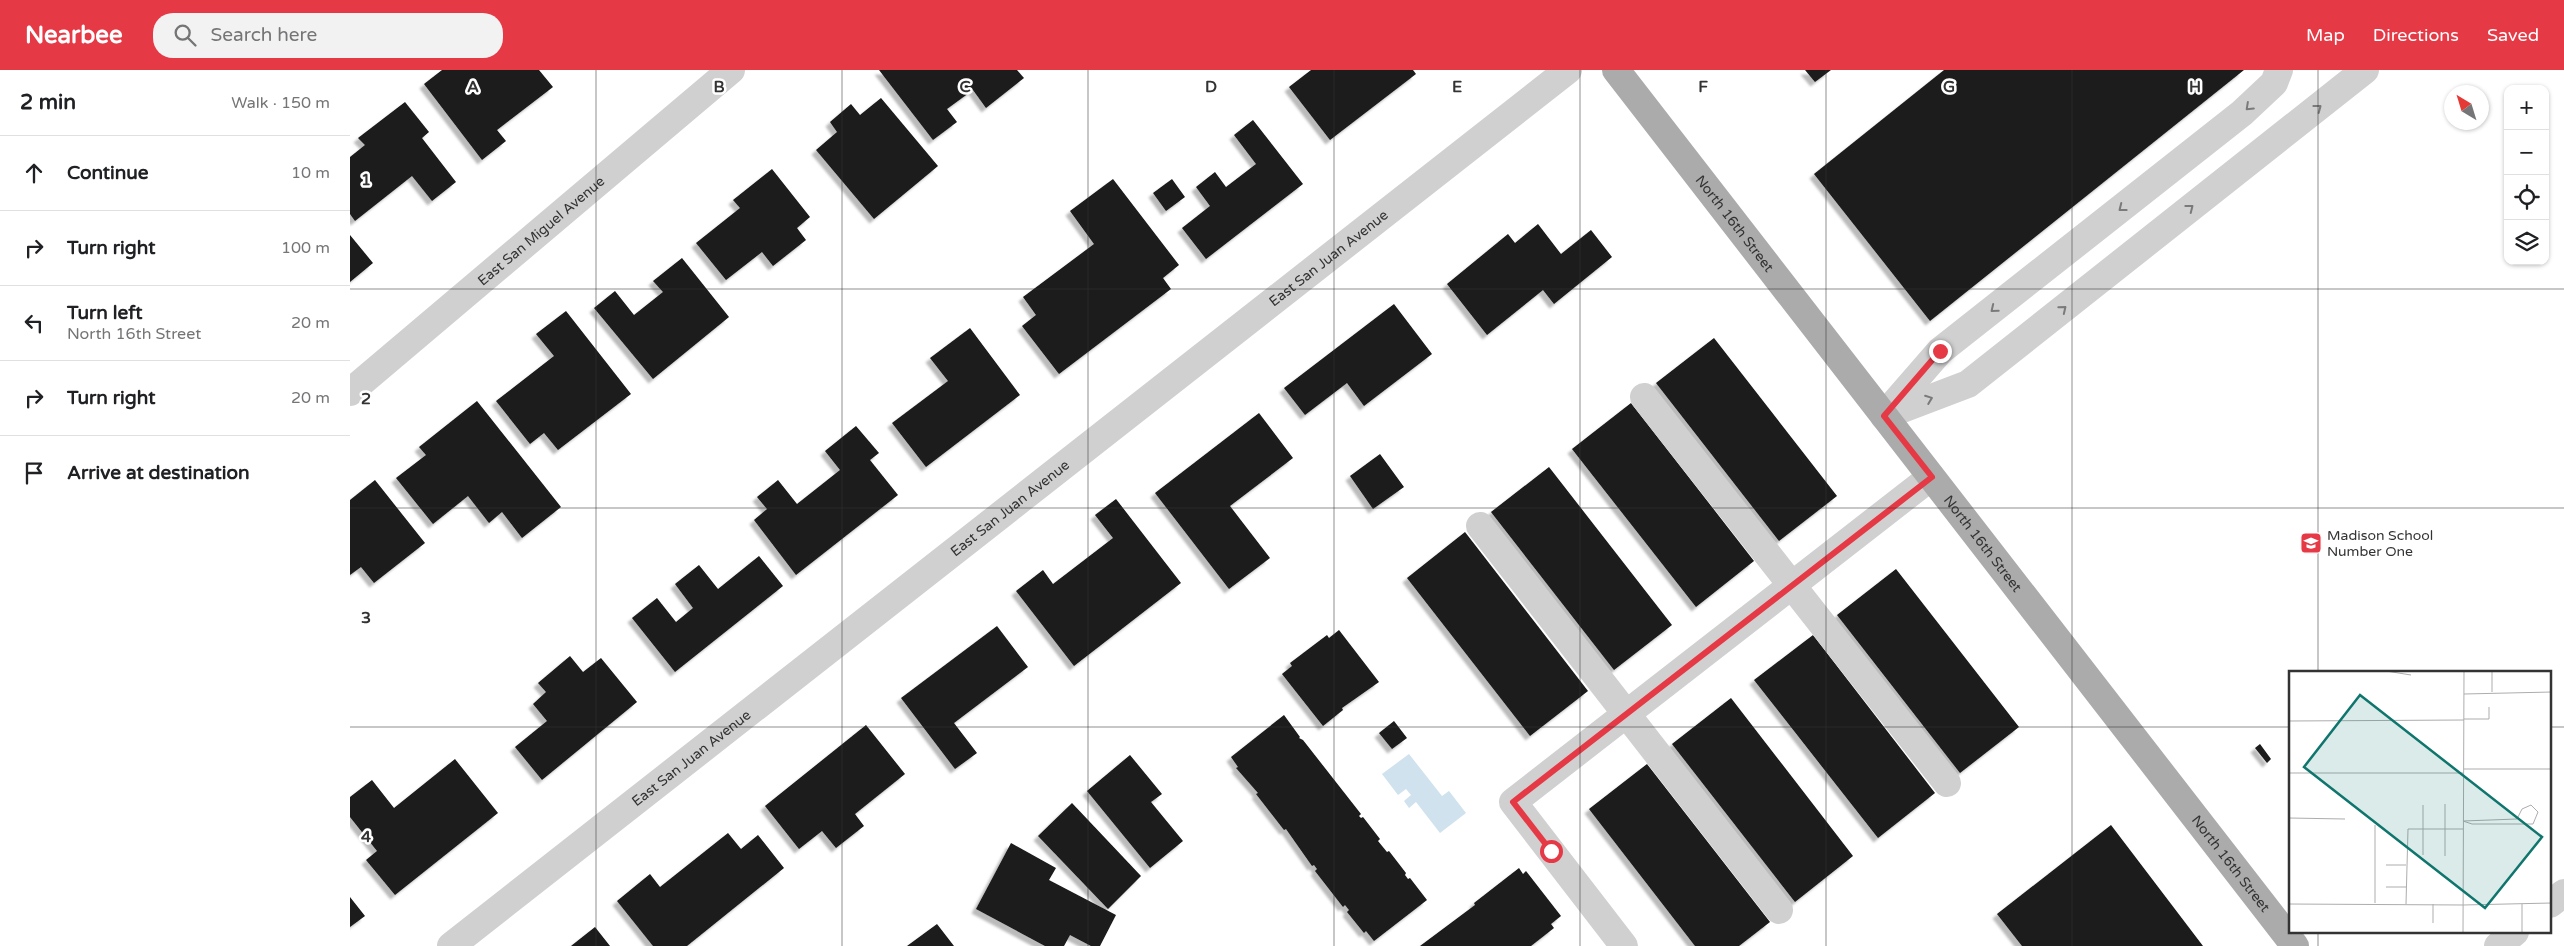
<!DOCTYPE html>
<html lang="en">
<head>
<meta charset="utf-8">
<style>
	body { margin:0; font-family:"Varela Round",sans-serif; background:#f2f2f2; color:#202124 }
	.controls { position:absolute; right:15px; top:15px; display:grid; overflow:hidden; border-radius:10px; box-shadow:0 1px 4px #0004 }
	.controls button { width:45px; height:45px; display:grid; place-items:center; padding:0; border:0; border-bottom:1px solid #e0e0e0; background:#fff; color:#202124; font:25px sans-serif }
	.compass { position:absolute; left:2094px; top:15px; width:45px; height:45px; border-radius:50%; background:#fff; box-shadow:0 1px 4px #0004; rotate:322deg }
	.stop { position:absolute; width:15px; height:15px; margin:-11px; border:4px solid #e63946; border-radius:50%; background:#fff }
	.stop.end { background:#e63946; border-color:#fff; box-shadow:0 1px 5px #0008 }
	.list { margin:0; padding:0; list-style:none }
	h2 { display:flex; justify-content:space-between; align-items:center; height:65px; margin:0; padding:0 20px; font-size:21px }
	h2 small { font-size:16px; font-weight:400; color:#757577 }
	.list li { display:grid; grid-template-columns:32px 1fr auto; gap:15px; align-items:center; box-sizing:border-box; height:75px; padding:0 20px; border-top:1px solid #e0e0e0 }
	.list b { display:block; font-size:19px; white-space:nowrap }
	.list p { margin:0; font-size:16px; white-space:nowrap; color:#757577 }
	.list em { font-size:16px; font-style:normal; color:#757577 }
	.icon { flex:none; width:28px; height:28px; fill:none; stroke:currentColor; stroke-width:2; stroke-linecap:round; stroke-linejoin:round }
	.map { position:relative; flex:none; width:2214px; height:876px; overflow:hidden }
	header { display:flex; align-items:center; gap:30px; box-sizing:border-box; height:70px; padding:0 25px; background:#e63946; color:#fff }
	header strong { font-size:24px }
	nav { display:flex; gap:28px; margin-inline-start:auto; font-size:18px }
	.search { width:350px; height:45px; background:#f2f2f2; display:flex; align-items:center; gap:12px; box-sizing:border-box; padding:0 18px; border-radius:20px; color:#757577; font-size:19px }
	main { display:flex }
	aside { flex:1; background:#fff }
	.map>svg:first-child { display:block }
	.water { fill:#cfe2ee }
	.building { fill:#1a1a1a; filter:url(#shadow) }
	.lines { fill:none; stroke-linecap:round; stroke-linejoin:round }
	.minor { stroke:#d0d0d0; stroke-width:28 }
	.major { stroke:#ababab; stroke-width:28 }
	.oneway { stroke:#7a7a7a }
	.route { stroke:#e63946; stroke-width:6 }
	.grid { fill:none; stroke:#333; stroke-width:1; stroke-opacity:0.55 }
	.labels { text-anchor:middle; stroke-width:5; stroke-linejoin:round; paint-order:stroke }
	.street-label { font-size:14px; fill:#333; stroke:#fff }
	.poi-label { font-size:14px; fill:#333; stroke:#fff; text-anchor:start }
	.inset-road { fill:none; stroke:#adadad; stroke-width:1 }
	.view { fill:#0f766e; fill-opacity:0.15; stroke:#0f766e; stroke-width:2.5 }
	.inset-edge { fill:none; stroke:#333; stroke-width:2.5 }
	.grid-label { font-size:16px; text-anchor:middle; font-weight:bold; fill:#333; stroke:#fff; stroke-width:5; stroke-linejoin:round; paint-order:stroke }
</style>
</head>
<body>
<header>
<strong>Nearbee</strong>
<div class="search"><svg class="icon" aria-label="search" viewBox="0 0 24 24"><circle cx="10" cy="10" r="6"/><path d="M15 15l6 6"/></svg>Search here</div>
<nav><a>Map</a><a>Directions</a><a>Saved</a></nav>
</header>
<main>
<aside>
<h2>2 min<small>Walk · 150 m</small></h2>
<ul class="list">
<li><svg class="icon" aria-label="ahead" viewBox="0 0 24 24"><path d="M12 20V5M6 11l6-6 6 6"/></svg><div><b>Continue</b></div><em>10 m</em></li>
<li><svg class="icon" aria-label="right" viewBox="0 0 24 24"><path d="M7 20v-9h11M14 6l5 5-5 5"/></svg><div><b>Turn right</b></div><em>100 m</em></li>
<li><svg class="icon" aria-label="left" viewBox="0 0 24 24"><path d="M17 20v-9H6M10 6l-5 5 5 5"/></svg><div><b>Turn left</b><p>North 16th Street</p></div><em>20 m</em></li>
<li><svg class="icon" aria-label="right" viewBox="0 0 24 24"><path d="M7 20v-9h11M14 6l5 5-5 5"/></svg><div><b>Turn right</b></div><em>20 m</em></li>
<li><svg class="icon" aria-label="arrive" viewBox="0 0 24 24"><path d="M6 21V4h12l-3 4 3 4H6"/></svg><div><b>Arrive at destination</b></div></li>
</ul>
</aside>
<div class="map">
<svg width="2214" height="876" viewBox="0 0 2214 876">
	<defs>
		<filter id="shadow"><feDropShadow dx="-4.5" dy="4.5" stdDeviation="1" flood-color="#0004"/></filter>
	</defs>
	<rect width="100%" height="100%" fill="#fff"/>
	<path class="water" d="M1059,684L1092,726L1099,721L1116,743L1090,763L1066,732L1059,738L1054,731L1061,725L1056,719L1048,725L1032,704Z"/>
	<path class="building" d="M92,0H189L203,17L147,60L156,71L132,90L74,14Z
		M529,0H667L674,8L636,38L623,20L597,39L607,52L583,70Z
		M961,0H1063L1066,4L980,70L939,17Z
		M1455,0H1481L1465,12Z
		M1594,0H1894L1580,251L1464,104Z
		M531,28L588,96L524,149L466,80L487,62L480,52L501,34L510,45Z
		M55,32L79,62L72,68L106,112L82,131L62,106L5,151L0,144V87L15,75L8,68Z
		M903,50L953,114L856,189L832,158L860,136L846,117L865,102L876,117L906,94L884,65Z
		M422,99L460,147L447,158L456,170L423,196L412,182L376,210L346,173L390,138L383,130Z
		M763,109L829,195L813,208L821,219L709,304L672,256L686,245L673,227L744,174L720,141Z
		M822,109L835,127L816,141L803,123Z
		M1188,154L1211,184L1241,160L1262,187L1204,234L1193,220L1137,265L1097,214L1158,164L1165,173Z
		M0,165L23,193L0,212Z
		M332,188L379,247L303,309L244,238L265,221L284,245L313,222L303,211Z
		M1044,234L1082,284L1014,336L997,313L955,345L934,318Z
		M216,241L281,324L208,380L194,363L180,374L146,331L204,286L186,264Z
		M620,258L670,325L576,397L542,353L598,311L580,288Z
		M1364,268L1487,426L1429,471L1306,313Z
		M127,331L211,437L172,468L152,442L139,453L118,426L83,454L46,408L76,385L69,377Z
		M1281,333L1404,491L1346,537L1222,379Z
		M909,343L943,388L880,436L920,488L879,519L805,423Z
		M506,356L529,383L520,390L548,425L446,505L404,450L417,439L407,427L428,410L447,434L490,400L475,381Z
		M1030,384L1054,417L1023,439L1000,406Z
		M1199,397L1322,555L1264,600L1141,442Z
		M25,410L75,473L24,513L11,497L0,505V430Z
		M766,429L831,513L724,596L666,521L693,500L703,514L763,468L745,445Z
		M1115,462L1238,621L1180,666L1057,508Z
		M409,486L433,516L325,602L282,548L307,528L326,552L343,538L325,514L349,495L368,519Z
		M1546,499L1669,657L1610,703L1487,545Z
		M647,556L678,597L604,653L627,683L605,699L551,628Z
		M989,560L1029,612L992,638L993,640L973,656L932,604L942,596L940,593L977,565L979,568Z
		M1463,565L1585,723L1528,768L1404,610Z
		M220,586L233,602L251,588L287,632L192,710L165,677L197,651L183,634L196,622L188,613Z
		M1381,628L1503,786L1445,832L1322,674Z
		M934,645L950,667L949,668L953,670L1011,744L1009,746L1011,748L1013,747L1030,769L1028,771L1037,782L1039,781L1056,803L1055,805L1058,809L1060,808L1077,830L1024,871L1016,861L1014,863L997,842L999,840L995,835L993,837L965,801L967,799L964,795L962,796L936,759L934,760L906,724L908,723L886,698L888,697L881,687Z
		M1044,651L1057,668L1042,679L1029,663Z
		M516,655L555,704L505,744L514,756L486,778L472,761L449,779L415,736Z
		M1910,674L1921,689L1917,693L1905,678Z
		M780,685L812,724L801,732L833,771L800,798L737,721Z
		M105,689L148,743L45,825L16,790L27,781L0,747V727L22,710L44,738Z
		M1297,694L1420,852L1389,876H1345L1239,739Z
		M722,733L791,806L758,839L688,766Z
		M1761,755L1853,876H1672L1647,844Z
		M378,763L391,779L408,765L434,798L337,876H303L267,831L300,804L310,817Z
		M661,773L706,798L699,810L766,845L750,876H741L720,865L714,876H695L626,839Z
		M1169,798L1173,804L1176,801L1211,846L1201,854L1204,858L1181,876H1070L1125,835L1124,833Z
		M0,827L15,846L0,857Z
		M587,854L604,876H557Z
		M245,857L260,876H221Z"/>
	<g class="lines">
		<g class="minor">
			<path id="s1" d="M0,322L381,0"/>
			<path d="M1294,327L1597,713"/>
			<path d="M1536,343L1590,281L1892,43L1924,13L1929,0"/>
			<path d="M1534,346L1618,314L2015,0"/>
			<path d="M1130,456L1429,840"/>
			<path d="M2200,834L2214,823"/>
			<path id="s2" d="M101,876L1218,0"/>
			<path d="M1274,876L1163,732L1581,407"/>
			<path d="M2148,876L2165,862"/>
		</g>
		<path class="major" id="s3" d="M1266,0L1945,876"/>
	</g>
	<defs><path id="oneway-chevron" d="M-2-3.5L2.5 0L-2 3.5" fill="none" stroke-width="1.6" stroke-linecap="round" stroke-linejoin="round" transform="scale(1.25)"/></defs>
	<g class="oneway">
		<use href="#oneway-chevron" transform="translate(1899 37) rotate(137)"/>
		<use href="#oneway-chevron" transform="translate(1968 38) rotate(-37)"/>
		<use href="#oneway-chevron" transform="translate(1772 138) rotate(142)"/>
		<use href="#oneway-chevron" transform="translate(1840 138) rotate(-38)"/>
		<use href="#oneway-chevron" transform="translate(1644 239) rotate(141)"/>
		<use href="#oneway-chevron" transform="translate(1713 239) rotate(-39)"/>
		<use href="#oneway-chevron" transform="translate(1579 329) rotate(-21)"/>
	</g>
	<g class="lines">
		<path class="route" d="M1201,781L1163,732L1582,407L1534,346L1590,281"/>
	</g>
	<path class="grid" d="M246,0V876M492,0V876M738,0V876M984,0V876M1230,0V876M1476,0V876M1722,0V876M1968,0V602M0,219H2214M0,438H2214M0,657H1940M2200,657H2214M1968,862V876"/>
	<defs>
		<g id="school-square" transform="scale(1.125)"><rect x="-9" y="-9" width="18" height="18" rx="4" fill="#e63946" stroke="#fff"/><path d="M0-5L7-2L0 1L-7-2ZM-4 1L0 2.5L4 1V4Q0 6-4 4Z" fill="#fff"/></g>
	</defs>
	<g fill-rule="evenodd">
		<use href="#school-square" x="1961" y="473"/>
	</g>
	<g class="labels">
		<g class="street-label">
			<text dy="5" stroke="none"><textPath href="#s3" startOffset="194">North 16th Street</textPath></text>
			<text dy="5" stroke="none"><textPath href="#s1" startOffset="250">East San Miguel Avenue</textPath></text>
			<text dy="5" stroke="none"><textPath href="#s2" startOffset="1115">East San Juan Avenue</textPath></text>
			<text dy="5" stroke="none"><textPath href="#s2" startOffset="710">East San Juan Avenue</textPath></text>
			<text dy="5" stroke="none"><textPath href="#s3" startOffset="599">North 16th Street</textPath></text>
			<text dy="5" stroke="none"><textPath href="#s2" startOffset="305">East San Juan Avenue</textPath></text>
			<text dy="5" stroke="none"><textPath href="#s3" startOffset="1004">North 16th Street</textPath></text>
		</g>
		<g class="poi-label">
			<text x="1977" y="470">Madison School<tspan x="1977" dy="16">Number One</tspan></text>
		</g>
	</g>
	<g transform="translate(1939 601)">
		<rect width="262" height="262" fill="#fff"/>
		<path class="inset-road" d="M97,0L122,4M203,0V21M175,23L263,21M175,48H200V36M0,50L175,49M175,98H263M0,102H175M156,133V185M242,134L249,141L244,153H183L174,150L228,148L233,138ZM0,147L56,148M134,184V134M97,194H117M97,216H117M86,232V154M0,233L174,234M117,233L119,158H174M144,233V252M174,234L263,232M174,262L175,0M233,262V233"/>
		<path class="view" d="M71,24L253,166L196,237L15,96Z"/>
		<rect width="262" height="262" class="inset-edge"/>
	</g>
	<g class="grid-label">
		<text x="123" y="22">A</text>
		<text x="369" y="22">B</text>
		<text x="615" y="22">C</text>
		<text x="861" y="22">D</text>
		<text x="1107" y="22">E</text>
		<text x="1353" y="22">F</text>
		<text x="1599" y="22">G</text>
		<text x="1845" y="22">H</text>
		<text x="16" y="115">1</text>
		<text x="16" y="334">2</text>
		<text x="16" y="553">3</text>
		<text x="16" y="772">4</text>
	</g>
</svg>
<div class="controls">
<button>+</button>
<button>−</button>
<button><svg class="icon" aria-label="locate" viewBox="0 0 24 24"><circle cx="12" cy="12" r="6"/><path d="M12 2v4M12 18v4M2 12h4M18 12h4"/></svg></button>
<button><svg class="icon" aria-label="layers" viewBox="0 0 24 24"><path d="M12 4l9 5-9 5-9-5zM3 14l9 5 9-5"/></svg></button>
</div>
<svg class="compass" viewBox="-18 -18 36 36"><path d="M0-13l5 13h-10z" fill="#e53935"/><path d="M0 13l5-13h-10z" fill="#757577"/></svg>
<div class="stop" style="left:1201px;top:781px"></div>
<div class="stop end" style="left:1590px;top:281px"></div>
</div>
</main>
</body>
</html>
